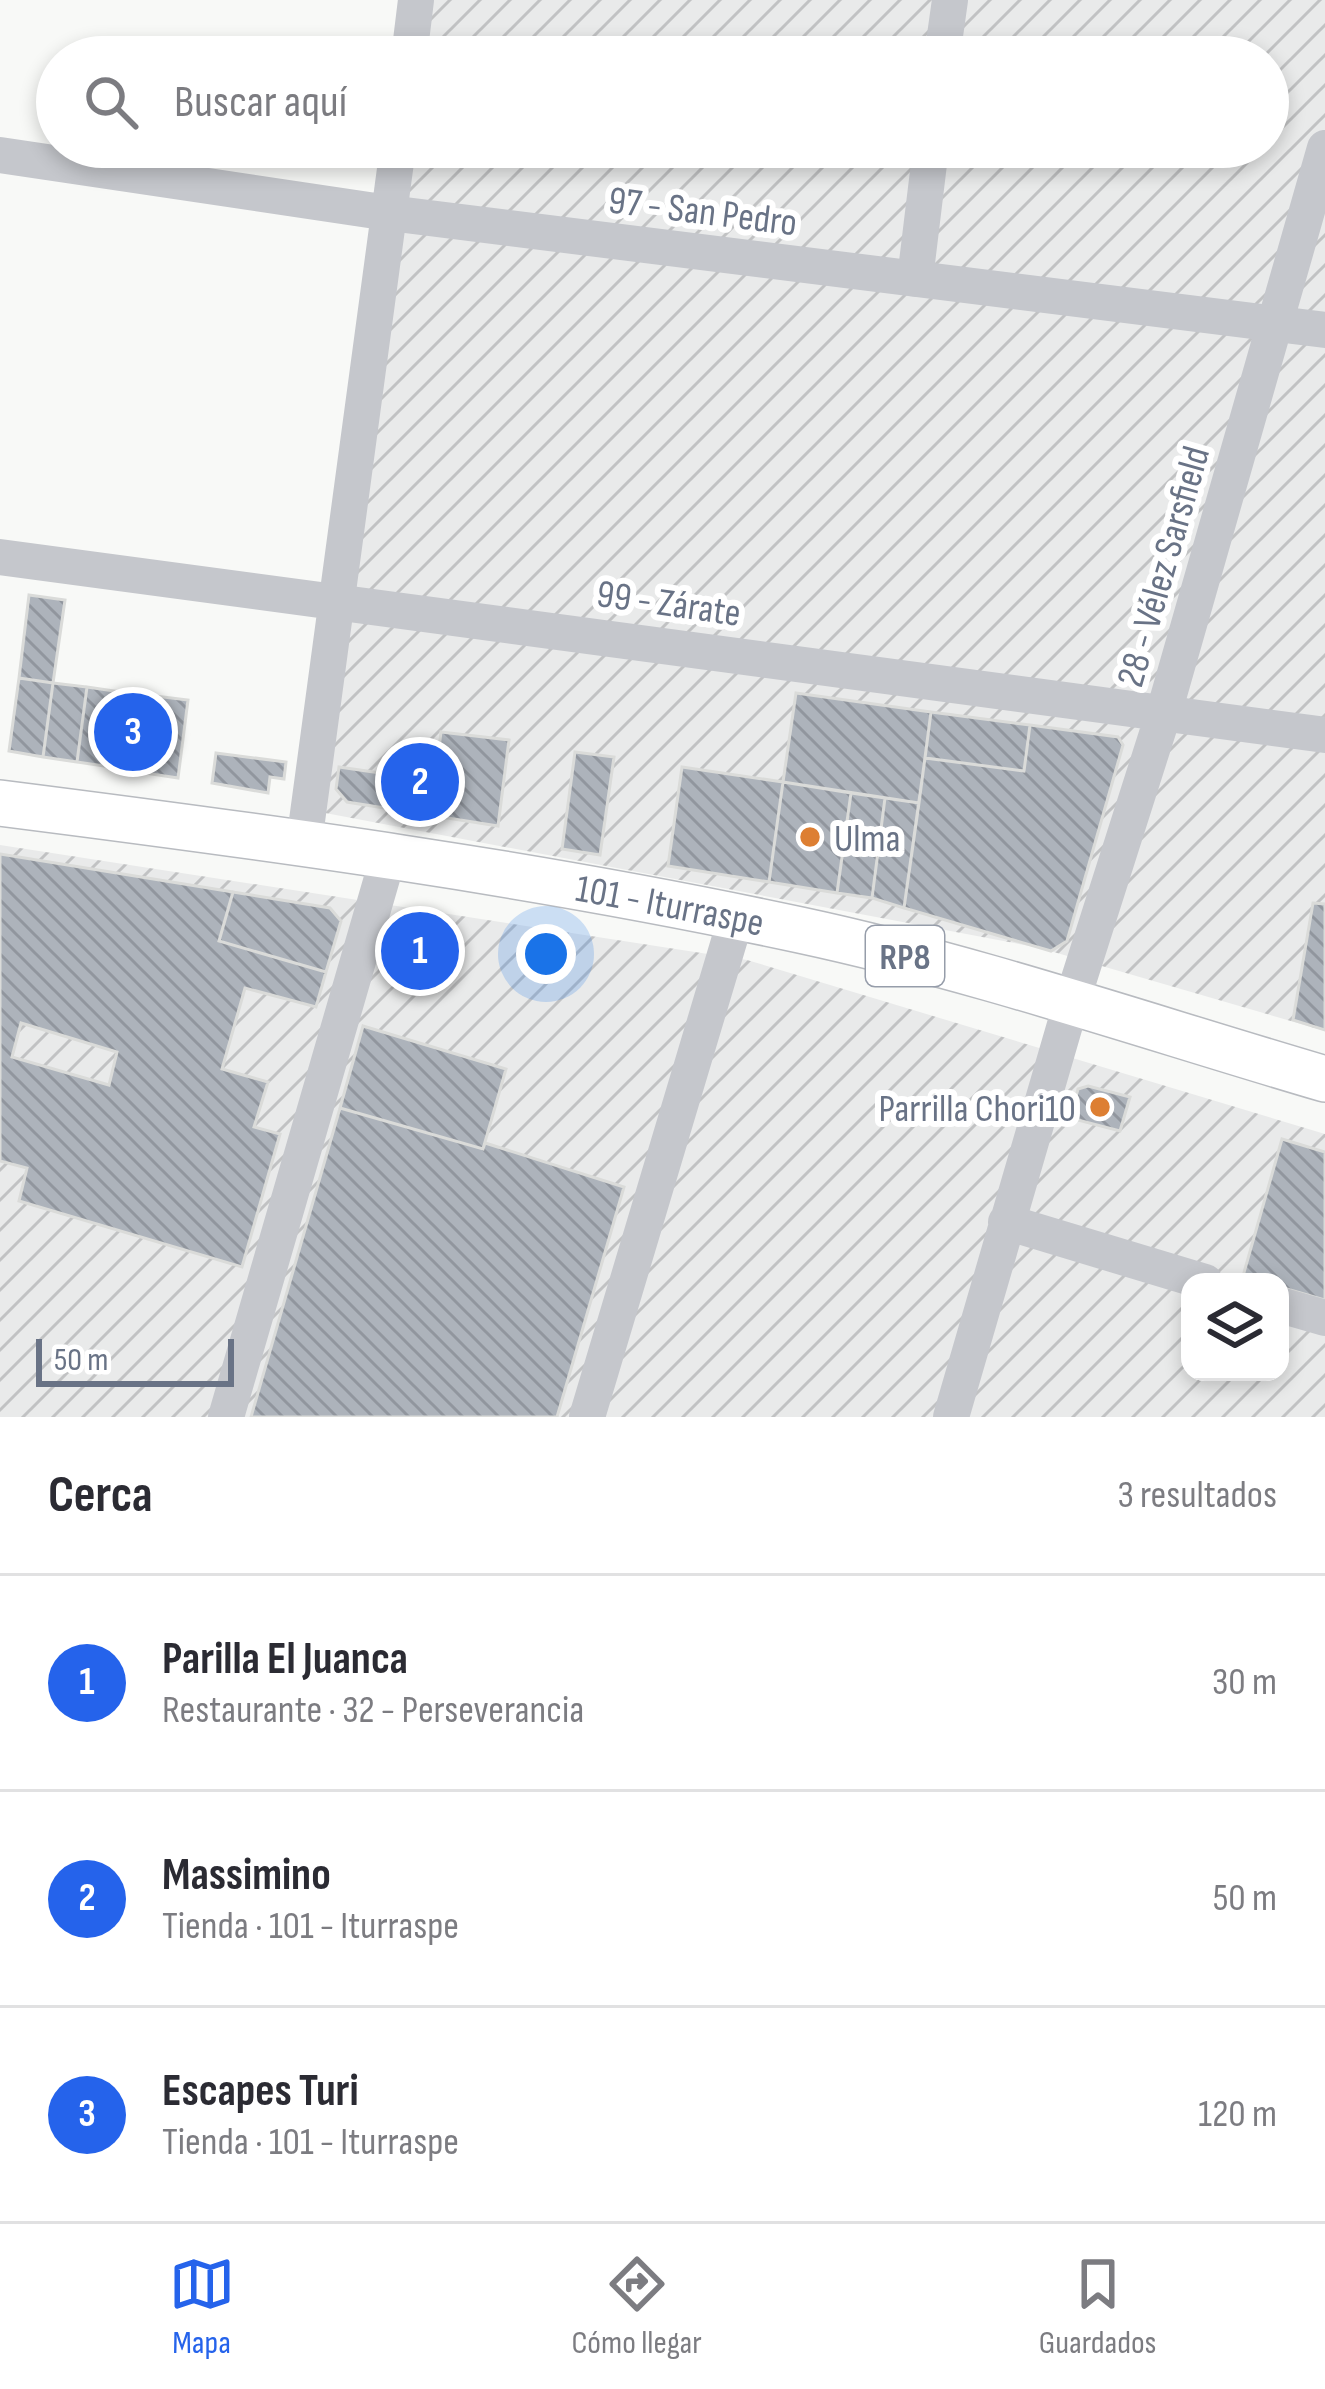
<!DOCTYPE html>
<html lang="es">
<head>
<meta charset="utf-8">
<style>
	body { margin:0; font-family:"Sofia Sans Condensed",sans-serif; background:#f7f7f7; color:#2b2b33 }
	.controls { position:absolute; right:36px; bottom:36px; display:grid; overflow:hidden; border-radius:24px; box-shadow:0 6px 18px #0003 }
	.controls button { width:108px; height:108px; display:grid; place-items:center; padding:0; border:0; border-bottom:3px solid #e1e1e2; background:#fff; color:#2b2b33; font:60px sans-serif }
	.scale { position:absolute; left:36px; bottom:30px; width:198px; box-sizing:border-box; padding-left:12px; border:6px solid #697386; border-top:0; font-size:33px; line-height:42px; white-space:nowrap; color:#697386; -webkit-text-stroke:9px #fff; paint-order:stroke }
	.you { position:absolute; left:546px; top:954px; width:42px; height:42px; margin:-30px; border:9px solid #fff; border-radius:50%; background:#1a73e8; box-shadow:0 0 0 18px #1a73e833 }
	.badge { display:grid; place-items:center; width:78px; height:78px; border-radius:50%; background:#2563eb; color:#fff; font-size:39px; font-weight:700 }
	.pin { position:absolute; translate:-50% -50%; border:6px solid #fff; box-shadow:0 3px 12px #0006 }
	.list { margin:0; padding:0; list-style:none }
	h2 { display:flex; justify-content:space-between; align-items:center; height:156px; margin:0; padding:0 48px; font-size:51px }
	h2 small { font-size:39px; font-weight:400; color:#7c7c81 }
	.list li { display:grid; grid-template-columns:78px 1fr auto; gap:36px; align-items:center; box-sizing:border-box; height:216px; padding:0 48px; border-top:3px solid #e1e1e2 }
	.list b { display:block; font-size:45px; white-space:nowrap }
	.list p { margin:0; font-size:39px; white-space:nowrap; color:#7c7c81 }
	.list em { font-size:39px; font-style:normal; color:#7c7c81 }
	.icon { flex:none; width:66px; height:66px; fill:none; stroke:currentColor; stroke-width:2; stroke-linecap:round; stroke-linejoin:round }
	.map { position:relative; flex:none; width:1325px; height:1417px; overflow:hidden }
	.search { position:absolute; background:#fff; box-shadow:0 6px 18px #0003; left:36px; right:36px; top:36px; height:132px; display:flex; align-items:center; gap:30px; box-sizing:border-box; padding:0 42px; border-radius:66px; color:#7c7c81; font-size:45px }
	.sheet { height:804px; background:#fff }
	nav { display:flex; justify-content:space-around; align-items:center; box-sizing:border-box; height:168px; border-top:3px solid #e1e1e2; background:#fff; font-size:33px; color:#7c7c81 }
	nav a { display:grid; justify-items:center; gap:6px }
	nav .on { color:#2563eb }
	.map>svg:first-child { display:block }
	.industrial { fill:url(#industrial-furrows); fill-rule:evenodd }
	.building { fill:url(#building-back-hatch); stroke:#dadbd9; stroke-width:3; fill-rule:evenodd }
	.lines { fill:none; stroke-linecap:round; stroke-linejoin:round }
	.major-casing { stroke:#b8bbc0; stroke-width:48 }
	.minor { stroke:#c5c7cc; stroke-width:36 }
	.major { stroke:#fff; stroke-width:45 }
	.poi-dot { fill:#dd7f33; stroke:#fff; stroke-width:4.5 }
	.labels { text-anchor:middle; stroke-width:12; stroke-linejoin:round; paint-order:stroke }
	.shield { fill:#fff; stroke:#969daa; stroke-width:3 }
	.shield-label { font-size:36px; font-weight:bold; fill:#697386 }
	.street-label { font-size:39px; fill:#697386; stroke:#fff }
	.poi-label { font-size:39px; fill:#697386; stroke:#fff; text-anchor:start }
</style>
</head>
<body>
<div class="map">
<svg width="1325" height="1417" viewBox="0 0 1325 1417">
	<defs>
		<pattern id="industrial-furrows" width="10" height="10" patternUnits="userSpaceOnUse" patternTransform="scale(3)"><rect width="10" height="10" fill="#e9eaea"/><path d="M-1 1l2-2M0 10L10 0M9 11l2-2" fill="none" stroke="#c1c2c3"/></pattern>
		<pattern id="building-back-hatch" width="6" height="6" patternUnits="userSpaceOnUse" patternTransform="scale(3)"><rect width="6" height="6" fill="#adb3bb"/><path d="M-1 5l2 2M0 0l6 6M5-1l2 2" fill="none" stroke="#91969e"/></pattern>
	</defs>
	<rect width="100%" height="100%" fill="#f8f9f7"/>
	<path class="industrial" d="M430,0H1325V1031L1040,948L320,812L409,147H1268V57H422Z
		M0,845L747,960L1325,1134V1417H0ZM1190,1282H1280V1372H1190Z"/>
	<path class="building" d="M29,595L65,600L53,683L19,678Z
		M19,678L53,683L43,757L9,751Z
		M53,683L87,687L77,762L43,757Z
		M87,687L121,692L111,767L77,762Z
		M121,692L155,696L145,773L111,767Z
		M796,693L931,712L919,803L783,782Z
		M155,696L188,700L178,778L145,773Z
		M931,712L1030,725L1024,771L925,758Z
		M1030,725L1118,737L1123,745L1067,941L1051,951L904,908L925,758L1024,771Z
		M441,732L509,740L498,826L347,802L336,789L339,767L401,776L405,743L439,748Z
		M575,752L614,757L600,855L562,849Z
		M216,753L286,762L284,779L270,777L268,793L212,783Z
		M682,767L783,782L769,882L668,866Z
		M783,782L851,793L837,893L769,882Z
		M851,793L885,798L872,898L837,893Z
		M885,798L919,803L904,908L872,898Z
		M0,854L233,892L219,941L326,972L316,1007L245,988L222,1069L268,1082L254,1127L280,1134L242,1267L19,1201L27,1168L0,1161ZM21,1023L117,1052L109,1085L12,1057Z
		M233,892L330,908L341,921L326,972L219,941Z
		M1313,903L1325,904V1030L1293,1020Z
		M363,1026L506,1069L483,1149L340,1108Z
		M1088,1086L1130,1097L1120,1131L1070,1118L1078,1089Z
		M340,1108L483,1149L485,1143L624,1187L557,1417H251Z
		M1282,1139L1325,1152V1300L1280,1287V1282L1243,1276Z"/>
	<g class="lines">
		<g class="major-casing">
			<g id="major">
				<path id="s1" d="M0,803C268,837 536,873 800,930C977,968 1151,1028 1325,1079"/>
			</g>
		</g>
		<path class="minor" d="M409,57L416,0
			M942,57L950,0
			M0,155L389,213L1325,330
			M915,279L931,147
			M0,557L1325,735
			M304,843L398,147
			M1006,1222L1205,1282
			M1280,1305L1325,1318
			M226,1417L389,854
			M587,1417L736,918
			M951,1417L1071,1004L1164,712L1325,148"/>
		<use href="#major" class="major"/>
	</g>
	<g class="poi-dot">
		<circle cx="810" cy="837" r="12"/>
		<circle cx="1100" cy="1107" r="12"/>
	</g>
	<g class="labels">
		<rect class="shield" x="866" y="926" width="78" height="60" rx="9"/>
		<g class="shield-label">
			<text x="905" y="969">RP8</text>
		</g>
		<g class="street-label">
			<text transform="translate(703 210) rotate(7)" y="14">97 - San Pedro</text>
			<text transform="translate(1162 566) rotate(-74)" y="14">28 - Vélez Sarsfield</text>
			<text transform="translate(669 602) rotate(8)" y="14">99 - Zárate</text>
			<text dy="14" stroke="none"><textPath href="#s1" startOffset="678">101 - Iturraspe</textPath></text>
		</g>
		<g class="poi-label">
			<text x="834" y="851">Ulma</text>
			<text x="1076" y="1121" text-anchor="end">Parrilla Chori10</text>
		</g>
	</g>
</svg>
<div class="controls">
<button><svg class="icon" aria-label="layers" viewBox="0 0 24 24"><path d="M12 4l9 5-9 5-9-5zM3 14l9 5 9-5"/></svg></button>
</div>
<div class="scale">50 m</div>
<div class="you"></div>
<div class="pin badge" style="left:420px;top:951px">1</div>
<div class="pin badge" style="left:420px;top:782px">2</div>
<div class="pin badge" style="left:133px;top:732px">3</div>
<div class="search"><svg class="icon" aria-label="search" viewBox="0 0 24 24"><circle cx="10" cy="10" r="6"/><path d="M15 15l6 6"/></svg>Buscar aquí</div>
</div>
<section class="sheet">
<h2>Cerca<small>3 resultados</small></h2>
<ul class="list">
<li><span class="badge">1</span><div><b>Parilla El Juanca</b><p>Restaurante · 32 - Perseverancia</p></div><em>30 m</em></li>
<li><span class="badge">2</span><div><b>Massimino</b><p>Tienda · 101 - Iturraspe</p></div><em>50 m</em></li>
<li><span class="badge">3</span><div><b>Escapes Turi</b><p>Tienda · 101 - Iturraspe</p></div><em>120 m</em></li>
</ul>
</section>
<nav>
<a class="on"><svg class="icon" aria-label="map" viewBox="0 0 24 24"><path d="M3 6l6-2 6 2 6-2v14l-6 2-6-2-6 2zM9 4v14M15 6v14"/></svg>Mapa</a>
<a><svg class="icon" aria-label="directions" viewBox="0 0 24 24"><path d="M12 3l9 9-9 9-9-9zM9 14v-3h6M13 9l2 2-2 2"/></svg>Cómo llegar</a>
<a><svg class="icon" aria-label="saved" viewBox="0 0 24 24"><path d="M7 4h10v16l-5-4-5 4z"/></svg>Guardados</a>
</nav>
</body>
</html>
